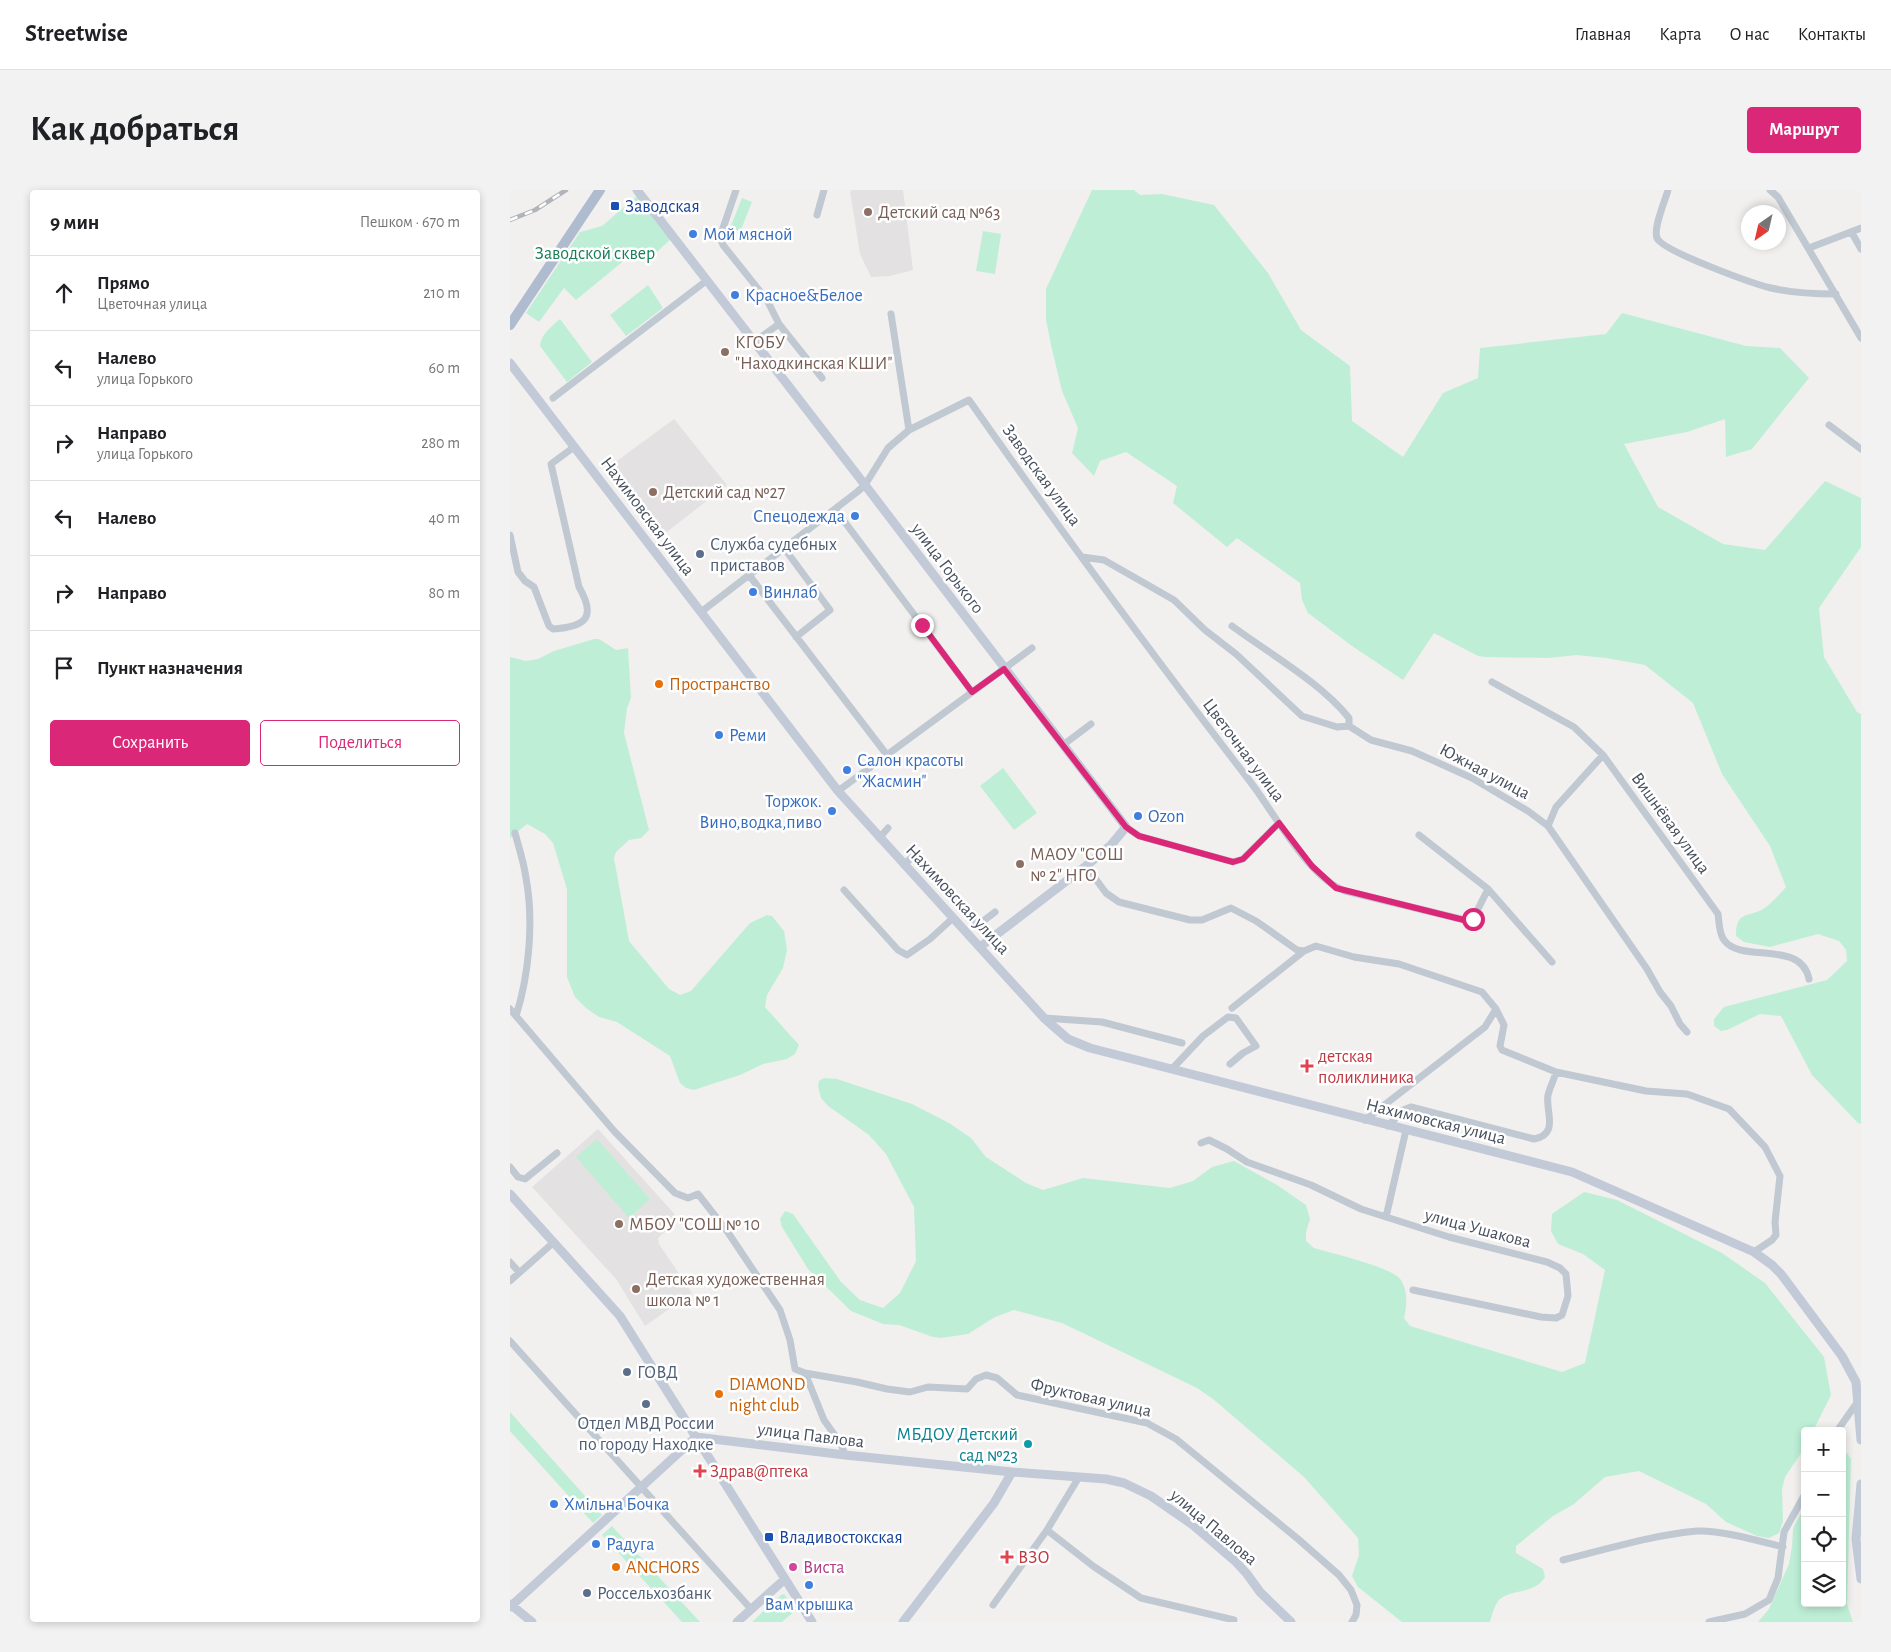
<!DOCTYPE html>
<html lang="ru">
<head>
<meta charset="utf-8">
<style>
	body { margin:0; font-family:"Alegreya Sans",sans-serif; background:#f2f2f2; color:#202124 }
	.controls { position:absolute; right:15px; bottom:15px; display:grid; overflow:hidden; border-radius:5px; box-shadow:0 2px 8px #0003 }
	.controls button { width:45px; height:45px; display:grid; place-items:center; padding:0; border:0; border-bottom:1px solid #e0e0e0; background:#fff; color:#202124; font:25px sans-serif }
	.compass { position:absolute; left:1231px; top:15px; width:45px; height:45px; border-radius:50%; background:#fff; box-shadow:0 2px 8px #0003; rotate:214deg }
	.stop { position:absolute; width:15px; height:15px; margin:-11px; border:4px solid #db2777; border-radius:50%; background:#fff }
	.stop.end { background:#db2777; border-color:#fff; box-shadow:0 1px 5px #0008 }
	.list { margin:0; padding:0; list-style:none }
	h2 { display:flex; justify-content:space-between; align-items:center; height:65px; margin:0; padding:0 20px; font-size:21px }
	h2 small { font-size:16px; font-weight:400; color:#757577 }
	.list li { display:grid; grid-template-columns:32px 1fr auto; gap:15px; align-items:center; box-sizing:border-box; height:75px; padding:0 20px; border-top:1px solid #e0e0e0 }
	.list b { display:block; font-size:19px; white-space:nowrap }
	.list p { margin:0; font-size:16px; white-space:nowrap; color:#757577 }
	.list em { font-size:16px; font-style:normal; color:#757577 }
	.actions { display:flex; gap:10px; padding:15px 20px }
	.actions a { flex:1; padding:11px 0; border:1px solid #db2777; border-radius:5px; text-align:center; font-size:18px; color:#db2777 }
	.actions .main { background:#db2777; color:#fff }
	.icon { flex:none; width:28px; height:28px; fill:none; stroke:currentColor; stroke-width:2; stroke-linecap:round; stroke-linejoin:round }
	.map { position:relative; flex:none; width:1351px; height:1432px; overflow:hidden; border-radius:5px }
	header { display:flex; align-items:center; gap:30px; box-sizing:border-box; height:70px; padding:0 25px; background:#fff; border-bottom:1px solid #e0e0e0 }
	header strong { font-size:24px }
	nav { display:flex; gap:28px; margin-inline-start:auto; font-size:18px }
	.intro { display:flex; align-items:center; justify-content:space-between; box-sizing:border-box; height:120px; padding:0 30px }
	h1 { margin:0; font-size:35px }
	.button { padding:12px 22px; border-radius:5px; background:#db2777; color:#fff; font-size:18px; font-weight:700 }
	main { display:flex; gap:30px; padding:0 30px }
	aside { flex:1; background:#fff; border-radius:5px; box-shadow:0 2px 8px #0003 }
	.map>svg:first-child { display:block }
	.education { fill:#e3e1e1 }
	.green { fill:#beefd6 }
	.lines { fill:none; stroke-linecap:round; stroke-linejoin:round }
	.street { stroke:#c0c8d1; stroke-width:7 }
	.secondary { stroke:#c2cad8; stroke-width:9 }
	.primary { stroke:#afbbce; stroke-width:10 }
	.rail-casing { stroke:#b1b4ba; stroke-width:4.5 }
	.rail { stroke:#fff; stroke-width:2.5; stroke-dasharray:8; stroke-linecap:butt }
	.route { stroke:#db2777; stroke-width:6 }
	.transit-dot { fill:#1a4fb4; stroke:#fff; stroke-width:2 }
	.education-dot { fill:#8d6e63; stroke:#fff; stroke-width:2 }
	.shop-dot { fill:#3f7fe0; stroke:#fff; stroke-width:2 }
	.service-dot { fill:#5c6f8a; stroke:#fff; stroke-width:2 }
	.food-dot { fill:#e8710a; stroke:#fff; stroke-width:2 }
	.health-dot { fill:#e0444e; stroke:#fff; stroke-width:2 }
	.culture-dot { fill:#0f9aa8; stroke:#fff; stroke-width:2 }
	.hotel-dot { fill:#d1479c; stroke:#fff; stroke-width:2 }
	.labels { text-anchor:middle; stroke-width:5; stroke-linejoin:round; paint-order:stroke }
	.transit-label { font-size:18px; fill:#164399; stroke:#fff; text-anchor:start }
	.education-label { font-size:18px; fill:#785e54; stroke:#fff; text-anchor:start }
	.shop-label { font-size:18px; fill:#366cbe; stroke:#fff; text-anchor:start }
	.park-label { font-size:18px; fill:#177f56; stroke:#fff }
	.street-label { font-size:18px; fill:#47505d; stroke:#fff }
	.service-label { font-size:18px; fill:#4e5e75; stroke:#fff; text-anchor:start }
	.food-label { font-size:18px; fill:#c56008; stroke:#fff; text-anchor:start }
	.health-label { font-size:18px; fill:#be3a42; stroke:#fff; text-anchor:start }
	.culture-label { font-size:18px; fill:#0d838f; stroke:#fff; text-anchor:end }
	.hotel-label { font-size:18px; fill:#b23c85; stroke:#fff; text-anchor:start }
</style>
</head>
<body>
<header>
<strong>Streetwise</strong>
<nav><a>Главная</a><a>Карта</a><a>О нас</a><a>Контакты</a></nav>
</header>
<div class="intro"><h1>Как добраться</h1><a class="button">Маршрут</a></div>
<main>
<aside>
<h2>9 мин<small>Пешком · 670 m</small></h2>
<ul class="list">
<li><svg class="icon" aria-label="ahead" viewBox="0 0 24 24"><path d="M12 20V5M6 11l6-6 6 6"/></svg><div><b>Прямо</b><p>Цветочная улица</p></div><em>210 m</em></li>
<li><svg class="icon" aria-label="left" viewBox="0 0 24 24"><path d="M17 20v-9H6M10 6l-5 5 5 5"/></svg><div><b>Налево</b><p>улица Горького</p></div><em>60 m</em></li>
<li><svg class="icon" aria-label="right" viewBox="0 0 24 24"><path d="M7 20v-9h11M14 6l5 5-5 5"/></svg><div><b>Направо</b><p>улица Горького</p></div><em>280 m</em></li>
<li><svg class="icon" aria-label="left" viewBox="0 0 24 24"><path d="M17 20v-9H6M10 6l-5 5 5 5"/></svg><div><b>Налево</b></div><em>40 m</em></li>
<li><svg class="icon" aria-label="right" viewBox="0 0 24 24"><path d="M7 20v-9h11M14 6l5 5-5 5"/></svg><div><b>Направо</b></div><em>80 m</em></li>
<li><svg class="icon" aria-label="arrive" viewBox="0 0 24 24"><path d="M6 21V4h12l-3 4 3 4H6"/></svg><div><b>Пункт назначения</b></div></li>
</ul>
<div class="actions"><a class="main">Сохранить</a><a>Поделиться</a></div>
</aside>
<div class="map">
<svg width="1351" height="1432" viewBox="0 0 1351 1432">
	<rect width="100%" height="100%" fill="#f2efef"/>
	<path class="education" d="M342,0H393L403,80L380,86L361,87L350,64L340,1Z
		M164,229L217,295L153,345L100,276Z
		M88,939L169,1029L148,1048L149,1054L182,1103L135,1136L106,1089L22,997Z"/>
	<path class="green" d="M582,0H624L630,5L652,4L704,15L758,83L791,140L840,176L842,231L893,267L933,203L968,188L970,158L1096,144L1112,123L1236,156L1270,158L1299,188L1242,259L1216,267L1215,229L1177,242L1114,254L1148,317L1213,354L1255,360L1315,291L1351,308V357L1309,418L1314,467L1347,522L1351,524V934L1348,933L1302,885L1271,826L1250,824L1217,840L1211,841L1204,836V829L1214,817L1317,790L1337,771L1336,760L1329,751L1308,744L1260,757L1234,752L1226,746C1226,720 1238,728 1253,719C1261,714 1270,704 1276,697L1260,656L1212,584L1183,513L1135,475L1096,468L1067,465L1038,468L975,467L968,466L924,443L893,490L842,456L798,423L792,410L790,393L727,348L717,357L663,313L667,296L616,262L590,271L584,286L562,263L568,238L552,201L541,155L536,129V99Z
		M127,6L161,49L138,70L127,60L66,110L54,98L29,132L16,123L70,42L92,36Z
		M232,8L242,12L230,42L220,38Z
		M473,41L491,44L485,84L466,81Z
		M138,95L153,118L116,146L100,125Z
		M50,129L82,172L57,192L30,156C31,144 41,137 50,129Z
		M84,449H89L106,460L118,458L121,508L117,518L114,543L139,640L131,648L119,650L106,662L104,668L119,751L159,799L170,805L181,801L240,733L257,725L262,726L274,741L277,760L273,778L257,805L255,817L289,855L285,864L277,869L253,874L230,885L202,894L184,900L176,898L170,893L160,866L107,832L89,827L76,818L65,807L57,787V699L43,653L35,644L17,634L0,648V467L16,471L28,469L44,461Z
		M493,578L527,623L504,640L470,596Z
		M314,888L327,889L402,914L439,933L461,948L476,967L516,993L533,1000L573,988L660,998L683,991L702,977L724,971L767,995L796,1015L800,1029L796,1042V1051L804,1058C820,1063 883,1077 891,1090C898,1102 897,1115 894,1128L900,1136L1052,1182L1075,1173L1095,1080L1073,1064L1048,1054L1041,1041L1042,1024L1074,1002L1107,1010L1212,1063L1255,1093L1314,1167L1321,1205L1303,1241H1295V1257L1275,1287L1272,1299L1273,1331L1269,1343L1259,1348L1247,1346L1216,1332L1196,1314L1129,1281L1095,1287L1064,1314L1043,1326L1006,1356V1363L1033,1379L1035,1387C1024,1405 1002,1398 989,1410C984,1416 982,1425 980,1432H892L848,1397L842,1386L849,1365L848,1348L794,1287L703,1209L687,1198L552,1133L504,1120L485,1127L458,1144L431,1148L423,1147L389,1135L373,1134L356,1127L341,1121L298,1079L272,1037L270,1029L275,1021L283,1024L331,1092L350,1110L373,1118L390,1103L406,1071L404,1017L376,964L359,945L318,916L311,908L308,896L309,891Z
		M87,949L140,1009L119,1028L66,967Z
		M0,1222L92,1325L83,1333L0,1241Z
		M1337,1263L1341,1269L1337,1414L1343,1432H1248L1259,1419L1279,1374L1282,1356L1283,1338L1295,1316V1413H1332V1265Z
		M102,1336L190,1432H172L92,1345Z
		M274,1404L286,1420L272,1432H242L271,1405Z"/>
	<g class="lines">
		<path class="street" d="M226,0L210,47L213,55L257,110L269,134L312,188
			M1158,0C1155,11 1143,38 1147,48C1152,61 1244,94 1261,98C1283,103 1304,104 1326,104
			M1260,0L1268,7L1351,148
			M307,25L314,0
			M1342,43L1351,59
			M1299,58L1351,38
			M381,124L399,240
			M244,152L269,134
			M43,208L196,91
			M1319,235L1351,259
			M325,319L462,502
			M0,345L8,382L15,391L24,397L39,436L43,439C75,437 87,428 69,397L41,274L64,257
			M274,358L320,420L286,447
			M572,367L594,370L664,410L695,440L726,464L792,526L827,537L839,536
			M239,385L377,565
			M191,422L347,302L355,295L378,258L399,240L459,210C550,340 645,468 742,594C766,626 798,687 835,701L959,731L963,729L978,699
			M722,436C760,464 810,492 839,528V536
			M982,492L1064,537L1093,565L1208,724C1209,731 1209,744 1214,750C1231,774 1291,749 1299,789
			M839,536L861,550L902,561L962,588L1018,621L1038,636L1137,779L1150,802L1161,816L1170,834L1177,842
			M553,555L581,534
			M328,601L522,458
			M1038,636L1046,617L1093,565
			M616,637L629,646L723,672L733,669L769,633
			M5,643C9,658 14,673 16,688C24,731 19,785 6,826
			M909,645L978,699L1042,772
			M369,648L378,638
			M394,675L403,666
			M576,676L596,703L609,712L680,730H692L721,718L746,731L787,760L794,761L806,756L844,767L889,774L972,802L986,819L994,835L990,856L992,860L1046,882L1136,901L1177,904L1219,919L1255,957L1270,986L1265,1032L1266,1045L1262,1050L1244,1062
			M423,681L468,735L485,722
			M334,700L388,760L397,765L420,749L443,728
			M722,818L794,761
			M0,819L104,941L165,1003L178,1008L188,1004L217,1041L270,1120L280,1150L285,1179L295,1183L314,1230L331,1254L335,1265
			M534,828L592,832L672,853
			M662,879L693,846L718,827L726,828L746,856L733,863L720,874
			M855,930L975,837L986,819
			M878,936L893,920L901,917L1024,949C1050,944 1035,921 1038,905C1040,897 1044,890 1046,882
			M691,953L699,950L717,959L737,972L801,995L851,1019L939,1047L1037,1072L1050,1078L1056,1084L1058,1106L1052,1125L1046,1128L1031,1127L903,1100
			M0,977L8,987L15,989L47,963
			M876,1027L896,940
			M0,1072L9,1082
			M0,1091L44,1052
			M0,1151L241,1419
			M295,1183L347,1192L377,1199L400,1202L418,1197L457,1199L466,1189L476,1185L487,1188L507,1205L637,1233L666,1249L788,1349L829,1385L841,1400L847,1415L846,1425L842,1432
			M1327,1241L1349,1210
			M569,1287L537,1340L583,1376L631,1408L724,1430
			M1053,1370C1097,1359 1142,1345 1187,1341C1211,1340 1249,1351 1273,1357
			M483,1415L537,1340
			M1199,1432L1235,1424L1259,1410L1268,1388L1274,1342L1295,1304"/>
		<path class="secondary" d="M127,0L355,295L616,637L601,655L576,676L470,757
			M0,173L328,601L534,828L558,849L580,858L1062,982L1244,1062L1262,1075L1271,1084L1332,1166L1346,1192L1351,1250
			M0,1004L110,1126L302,1432
			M1351,1294L1346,1349L1351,1389
			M0,1414L22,1432
			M0,1417L186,1247L335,1265L502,1282L596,1289L614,1293L641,1306L683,1335L725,1371L737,1384L750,1402L781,1432
			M227,1432L275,1389
			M393,1432L484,1313L502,1282"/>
		<path class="primary" d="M0,135L90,0"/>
		<g class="rail-casing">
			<path id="rail" d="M0,30L25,20L56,0"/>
		</g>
		<use href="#rail" class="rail"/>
	</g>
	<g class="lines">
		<path class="route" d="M412,435L462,502L494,479L616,637L629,646L723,672L733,669L769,633L802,676L826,698L958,731L963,729"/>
	</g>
	<g class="transit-dot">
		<rect x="100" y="11" width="10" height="10" rx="2.5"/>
		<rect x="254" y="1342" width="10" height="10" rx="2.5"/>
	</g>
	<g class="education-dot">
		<circle cx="358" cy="22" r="5"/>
		<circle cx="215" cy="162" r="5"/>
		<circle cx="143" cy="302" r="5"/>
		<circle cx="510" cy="674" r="5"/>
		<circle cx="109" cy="1034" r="5"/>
		<circle cx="126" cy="1099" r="5"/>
	</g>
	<g class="shop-dot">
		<circle cx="183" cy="44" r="5"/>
		<circle cx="225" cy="105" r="5"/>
		<circle cx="345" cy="326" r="5"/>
		<circle cx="243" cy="402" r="5"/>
		<circle cx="209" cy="545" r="5"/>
		<circle cx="337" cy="580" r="5"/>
		<circle cx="322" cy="621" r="5"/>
		<circle cx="628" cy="626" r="5"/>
		<circle cx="44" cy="1314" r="5"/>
		<circle cx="86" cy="1354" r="5"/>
		<circle cx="299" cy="1395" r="5"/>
	</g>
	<g class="service-dot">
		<circle cx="190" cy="364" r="5"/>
		<circle cx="117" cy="1182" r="5"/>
		<circle cx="136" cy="1214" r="5"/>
		<circle cx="77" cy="1403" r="5"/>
	</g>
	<g class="food-dot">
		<circle cx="149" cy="494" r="5"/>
		<circle cx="209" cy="1204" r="5"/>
		<circle cx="106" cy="1377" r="5"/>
	</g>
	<g class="health-dot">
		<path d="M794.5 868.5h5v5h5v5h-5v5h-5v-5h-5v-5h5z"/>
		<path d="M187.5 1273.5h5v5h5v5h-5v5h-5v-5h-5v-5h5z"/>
		<path d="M494.5 1359.5h5v5h5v5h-5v5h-5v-5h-5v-5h5z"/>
	</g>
	<circle class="culture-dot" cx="518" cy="1254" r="5"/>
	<circle class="hotel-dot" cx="283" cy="1377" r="5"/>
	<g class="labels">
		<g class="transit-label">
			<text x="115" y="22">Заводская</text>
			<text x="269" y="1353">Владивостокская</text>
		</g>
		<g class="education-label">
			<text x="368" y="28">Детский сад №63</text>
			<text x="225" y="158">КГОБУ<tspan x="225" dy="21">"Находкинская КШИ"</tspan></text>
			<text x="153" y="308">Детский сад №27</text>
			<text x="520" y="670">МАОУ "СОШ<tspan x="520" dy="21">№ 2" НГО</tspan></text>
			<text x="119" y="1040">МБОУ "СОШ № 10</text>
			<text x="136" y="1095">Детская художественная<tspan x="136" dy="21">школа № 1</tspan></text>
		</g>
		<g class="shop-label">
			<text x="193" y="50">Мой мясной</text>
			<text x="235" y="111">Красное&amp;Белое</text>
			<text x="335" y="332" text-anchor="end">Спецодежда</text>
			<text x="253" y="408">Винлаб</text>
			<text x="219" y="551">Реми</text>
			<text x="347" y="576">Салон красоты<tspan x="347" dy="21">"Жасмин"</tspan></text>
			<text x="312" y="617" text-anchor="end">Торжок.<tspan x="312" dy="21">Вино,водка,пиво</tspan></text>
			<text x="638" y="632">Ozon</text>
			<text x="54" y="1320">Хмільна Бочка</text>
			<text x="96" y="1360">Радуга</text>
			<text x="299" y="1420" text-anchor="middle">Вам крышка</text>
		</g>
		<g class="park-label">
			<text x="85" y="69">Заводской сквер</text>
		</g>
		<g class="street-label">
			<text transform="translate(532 285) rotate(54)" y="6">Заводская улица</text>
			<text transform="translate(138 326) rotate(53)" y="6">Нахимовская улица</text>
			<text transform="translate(438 378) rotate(53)" y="6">улица Горького</text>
			<text transform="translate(734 560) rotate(53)" y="6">Цветочная улица</text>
			<text transform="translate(975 581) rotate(28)" y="6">Южная улица</text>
			<text transform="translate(1161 633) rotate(54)" y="6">Вишнёвая улица</text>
			<text transform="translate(448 709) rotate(47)" y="6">Нахимовская улица</text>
			<text transform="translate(926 931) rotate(14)" y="6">Нахимовская улица</text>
			<text transform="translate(968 1038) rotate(15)" y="6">улица Ушакова</text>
			<text transform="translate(581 1207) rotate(13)" y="6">Фруктовая улица</text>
			<text transform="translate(301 1245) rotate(7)" y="6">улица Павлова</text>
			<text transform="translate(704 1337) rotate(40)" y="6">улица Павлова</text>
		</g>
		<g class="service-label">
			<text x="200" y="360">Служба судебных<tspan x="200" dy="21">приставов</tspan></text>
			<text x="127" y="1188">ГОВД</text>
			<text x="136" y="1239" text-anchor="middle">Отдел МВД России<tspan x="136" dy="21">по городу Находке</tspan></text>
			<text x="87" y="1409">Россельхозбанк</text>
		</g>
		<g class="food-label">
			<text x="159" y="500">Пространство</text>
			<text x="219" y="1200">DIAMOND<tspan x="219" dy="21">night club</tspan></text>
			<text x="116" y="1383">ANCHORS</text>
		</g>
		<g class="health-label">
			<text x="808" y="872">детская<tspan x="808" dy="21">поликлиника</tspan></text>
			<text x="200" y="1287">Здрав@птека</text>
			<text x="508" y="1373">ВЗО</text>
		</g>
		<g class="culture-label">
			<text x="508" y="1250">МБДОУ Детский<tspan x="508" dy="21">сад №23</tspan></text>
		</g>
		<g class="hotel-label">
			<text x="293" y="1383">Виста</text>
		</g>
	</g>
</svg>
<div class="controls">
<button>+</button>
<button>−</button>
<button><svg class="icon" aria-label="locate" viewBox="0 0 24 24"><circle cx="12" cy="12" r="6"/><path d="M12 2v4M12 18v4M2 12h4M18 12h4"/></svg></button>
<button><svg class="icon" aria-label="layers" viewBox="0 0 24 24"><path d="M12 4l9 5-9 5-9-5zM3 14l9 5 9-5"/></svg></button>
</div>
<svg class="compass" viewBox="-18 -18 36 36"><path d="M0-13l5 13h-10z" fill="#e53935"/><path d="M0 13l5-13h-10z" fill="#757577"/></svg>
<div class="stop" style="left:963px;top:729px"></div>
<div class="stop end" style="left:412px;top:435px"></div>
</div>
</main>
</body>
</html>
